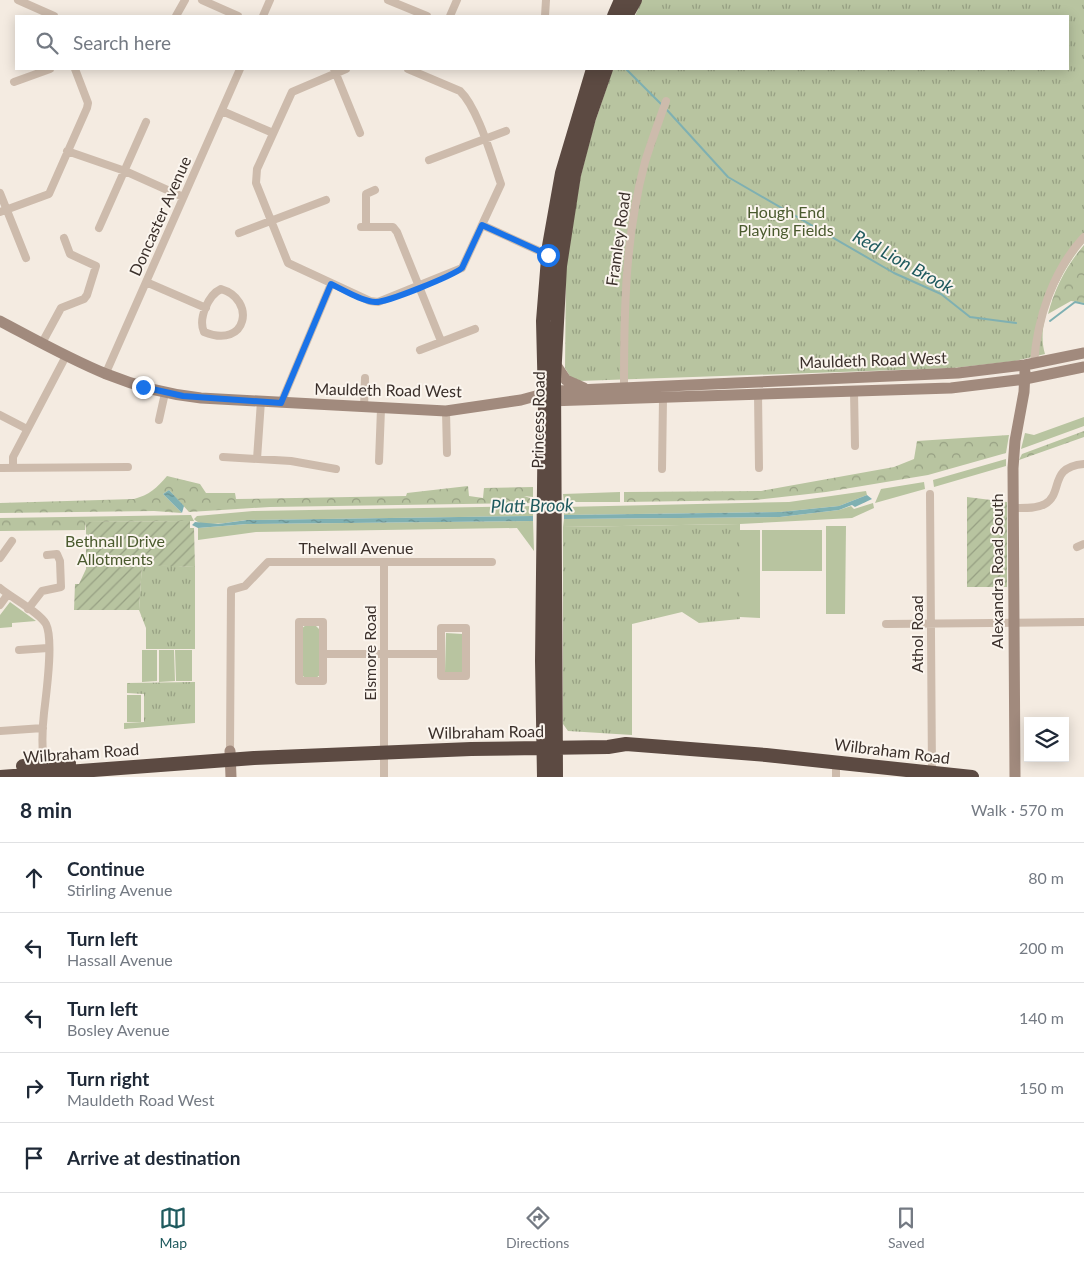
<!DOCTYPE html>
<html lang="en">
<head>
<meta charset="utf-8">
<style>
	body { margin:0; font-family:Lato,sans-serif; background:#f2f2f3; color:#1f2937 }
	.controls { position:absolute; right:15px; bottom:15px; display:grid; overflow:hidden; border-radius:0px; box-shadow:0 2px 12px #0003 }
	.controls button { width:45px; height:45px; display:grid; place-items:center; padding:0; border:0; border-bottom:1px solid #e0e1e3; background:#fff; color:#1f2937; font:25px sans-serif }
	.stop { position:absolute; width:15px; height:15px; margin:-11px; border:4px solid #1a73e8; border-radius:50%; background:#fff }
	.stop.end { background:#1a73e8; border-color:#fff; box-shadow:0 1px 5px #0008 }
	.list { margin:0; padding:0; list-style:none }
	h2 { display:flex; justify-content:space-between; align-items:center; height:65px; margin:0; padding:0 20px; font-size:21px }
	h2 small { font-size:16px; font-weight:400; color:#747a83 }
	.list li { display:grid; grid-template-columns:32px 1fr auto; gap:15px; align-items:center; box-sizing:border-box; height:70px; padding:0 20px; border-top:1px solid #e0e1e3 }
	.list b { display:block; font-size:19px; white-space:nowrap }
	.list p { margin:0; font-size:16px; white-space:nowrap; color:#747a83 }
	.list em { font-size:16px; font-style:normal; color:#747a83 }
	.icon { flex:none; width:28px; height:28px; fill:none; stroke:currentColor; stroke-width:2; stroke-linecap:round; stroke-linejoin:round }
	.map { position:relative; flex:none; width:1084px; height:777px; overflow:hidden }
	.search { position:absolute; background:#fff; box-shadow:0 2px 12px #0003; left:15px; right:15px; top:15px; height:55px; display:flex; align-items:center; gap:12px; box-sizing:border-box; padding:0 18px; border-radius:0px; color:#747a83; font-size:19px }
	.sheet { height:415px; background:#fff }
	nav { display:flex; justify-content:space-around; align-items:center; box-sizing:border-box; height:70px; border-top:1px solid #e0e1e3; background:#fff; font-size:14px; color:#747a83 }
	nav a { display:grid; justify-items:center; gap:2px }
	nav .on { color:#1f5a5e }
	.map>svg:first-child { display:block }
	.grass { fill:#b8c4a0 }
	.forest { fill:url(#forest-crowns) }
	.park { fill:url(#park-tufts) }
	.garden { fill:url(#garden-furrows) }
	.water { fill:url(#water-ripples) }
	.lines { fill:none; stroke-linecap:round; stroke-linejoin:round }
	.stream { stroke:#7fb0b2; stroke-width:2 }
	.street { stroke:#cdbbac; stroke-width:8 }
	.secondary { stroke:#a18a7d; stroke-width:11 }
	.highway { stroke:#5c4a42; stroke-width:14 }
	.route { stroke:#1a73e8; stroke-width:6 }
	.labels { text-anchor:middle; stroke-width:4; stroke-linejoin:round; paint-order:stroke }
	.park-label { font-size:16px; fill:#4a5a2e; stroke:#fbf5ee }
	.street-label { font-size:16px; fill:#3b302b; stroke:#fbf5ee }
	.water-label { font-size:18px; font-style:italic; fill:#1f5a5e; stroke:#fbf5ee }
</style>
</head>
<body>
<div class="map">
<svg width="1084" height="777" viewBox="0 0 1084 777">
	<defs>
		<pattern id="forest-crowns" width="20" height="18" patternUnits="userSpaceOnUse" patternTransform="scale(1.25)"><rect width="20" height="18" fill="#b8c4a0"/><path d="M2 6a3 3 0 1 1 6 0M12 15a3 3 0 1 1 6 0" fill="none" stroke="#97a083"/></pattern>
		<pattern id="park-tufts" width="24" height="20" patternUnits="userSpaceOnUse" patternTransform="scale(1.25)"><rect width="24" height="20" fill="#b8c4a0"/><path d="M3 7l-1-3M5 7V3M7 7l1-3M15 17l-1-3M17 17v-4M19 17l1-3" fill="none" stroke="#97a083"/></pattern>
		<pattern id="garden-furrows" width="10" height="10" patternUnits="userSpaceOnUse" patternTransform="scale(1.25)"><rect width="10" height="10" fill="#b8c4a0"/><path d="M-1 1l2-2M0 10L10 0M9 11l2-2" fill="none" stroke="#97a083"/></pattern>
		<pattern id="water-ripples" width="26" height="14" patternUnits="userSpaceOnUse" patternTransform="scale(1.25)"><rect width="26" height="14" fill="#7fb0b2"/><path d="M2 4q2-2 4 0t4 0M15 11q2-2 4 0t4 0" fill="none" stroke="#699091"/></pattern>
	</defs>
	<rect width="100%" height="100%" fill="#f4ebe1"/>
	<path class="grass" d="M1084,417V426L1021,449L1025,433L1034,435Z
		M1006,459V466L934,487L933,480Z
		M924,482L925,489L875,503L881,489Z
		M866,491L867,495L839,506L780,512L564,515V507L789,502Z
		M620,492V502H564L563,494Z
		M873,503L874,508L852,518L740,524L563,527L564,519L780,517L839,510L851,506L854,509Z
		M533,506V516L247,520C234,521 201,529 194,519L197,516L253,511Z
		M533,521L534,551L517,528L256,532L198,540V528L247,524Z
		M826,526H846L845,614H826Z
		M740,530H760V618L740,617Z
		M762,530H822V571H762Z
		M10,602L36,621L12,623V627L0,628V615Z
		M306,625H315L319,629L320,675L316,678H305L301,674V629Z
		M446,633L462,634V672H445Z
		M142,650H157V681L142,682Z
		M159,650H174L175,681L159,682Z
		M175,650H192V681H176Z
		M127,695H141V722H127Z"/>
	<path class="forest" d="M1084,245V303L1071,301L1048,314C1055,288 1066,266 1084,245Z
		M1084,431V437L1019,460L1022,454Z
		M1009,435L1006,453L928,475L826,492L755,500L624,502V492L761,491L894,467L914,459L917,441Z
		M167,476L200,484L206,493H235L236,499L406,496L407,493L468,486L469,496L483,498L484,488L533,487V497L524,496L533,499L534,503L270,507L189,512L169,490L163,494L182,513L154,511L0,513V503L134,499C149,495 157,488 167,476Z
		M191,515L194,521L86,522L85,530L0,531V518Z"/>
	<path class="park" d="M642,0H1084V243C1063,268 1034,321 1045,354L1015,361L953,368L579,381L571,378L565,368L566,268L580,179L593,128L613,69H1068V16H635Z
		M740,524V619L699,623L682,612L632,624V735L568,731L563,724V527Z
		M142,564L195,567V649H146V628L139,610Z
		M195,682V723L124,729V723L144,722V694L127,693V683Z"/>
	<path class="garden" d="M967,497L1007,502V587H967Z
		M190,521V528H194L195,567L142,565L139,610H74L75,584H79L86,569V522Z"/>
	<path class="water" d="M169,490L184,506L182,513L163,494Z
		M867,495L872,499L855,507L852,505L839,510L780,517L564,519V515L780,512L839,506Z
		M533,516V521L247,524L198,528L192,525L195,522L218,524L247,520Z"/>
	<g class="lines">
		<path class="stream" d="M626,69L662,105
			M667,110L728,177L894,273L941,294L970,317L1016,323
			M1050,321L1075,302L1084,304"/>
		<path class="street" d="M18,0L54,16
			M202,0L238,16
			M388,0L427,16
			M176,16L185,0
			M263,16L270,0
			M450,16L457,0
			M545,16L546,0
			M334,69L360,133
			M346,69L292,92L257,169L256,183L288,263L370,301L378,302L462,268L501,184C492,159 478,108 460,91L408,69
			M14,82L50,69
			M222,111L273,133
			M67,151L125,171L183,197
			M429,160L506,131
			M0,193L26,258
			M0,212L49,194L87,108L88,103L75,69
			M366,225V194L375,190
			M482,225L548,255
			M361,227H393L397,232L441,341
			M99,228L146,122
			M239,233L326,200
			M146,282L206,308
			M221,289C256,299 248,350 204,332C198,319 208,295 221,289Z
			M42,343L61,308L84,299L87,295L96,266L70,254L64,238
			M420,350L475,329
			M1034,363C1037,319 1053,270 1084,237
			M105,375L240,69
			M624,386C624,310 625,236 645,162C651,142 659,121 666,101
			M854,391L855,446
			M758,394L759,468
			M281,403L331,284
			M364,408L365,378
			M446,411L447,453
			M0,415L27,429
			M159,420L165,393
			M223,457L291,461L336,469
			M257,459L261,401
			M379,461L381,409
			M0,468L128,467
			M13,468V457L66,356
			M662,469L663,399
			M930,494L932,773
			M1013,508C1023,508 1036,509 1045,504C1064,493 1048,467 1084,464
			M1077,547L1084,544
			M0,558L12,541
			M384,562V777
			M0,588C12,598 39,612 46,624C54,640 46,695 44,713C42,730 42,750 44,768
			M0,605L8,594
			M28,609L42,591L61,587L60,561L57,554L47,555
			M299,622H323V681H299Z
			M886,624L1084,622
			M441,628H466V676H441Z
			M19,650L48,648
			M323,654H441
			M0,731L43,728
			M230,751L231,590L245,586L268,562H492
			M836,762V777"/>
		<path class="secondary" d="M0,321C68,357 123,390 201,398L446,411L521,400L554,391L958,373L1025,365L1084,353
			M556,365L566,380L584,388
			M548,401L951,388L1025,379L1084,367
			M230,751L231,777
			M1015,777L1013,468L1015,441L1024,392L1025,372"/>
		<path class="highway" d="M614,16L621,0
			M626,16L635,0
			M23,766L69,763
			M0,777L254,758L471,749L608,747L626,744L766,755L972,777
			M544,777L542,661L545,401L543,321L549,246L562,173L593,69
			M556,777L554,379L560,266L574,175L589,118L606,69"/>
	</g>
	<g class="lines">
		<path class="route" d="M143,387L183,396L281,403L331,284C344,290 361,301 375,302C386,303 452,276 462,268L482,225L548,255"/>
	</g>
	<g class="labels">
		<g class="park-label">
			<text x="786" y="218">Hough End<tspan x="786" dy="18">Playing Fields</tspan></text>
			<text x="115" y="547">Bethnall Drive<tspan x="115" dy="18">Allotments</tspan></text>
		</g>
		<g class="street-label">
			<text transform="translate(160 216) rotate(-66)" y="6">Doncaster Avenue</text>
			<text transform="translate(618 239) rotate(-82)" y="6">Framley Road</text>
			<text transform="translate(873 360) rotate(-2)" y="6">Mauldeth Road West</text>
			<text transform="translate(388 390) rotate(1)" y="6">Mauldeth Road West</text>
			<text transform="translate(538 420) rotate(-89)" y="6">Princess Road</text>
			<text x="356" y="554">Thelwall Avenue</text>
			<text transform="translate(997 571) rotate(-90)" y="6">Alexandra Road South</text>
			<text transform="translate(917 634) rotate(-90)" y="6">Athol Road</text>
			<text transform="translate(370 653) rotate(-90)" y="6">Elsmore Road</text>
			<text transform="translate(486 732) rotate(-1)" y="6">Wilbraham Road</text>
			<text transform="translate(892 751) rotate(7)" y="6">Wilbraham Road</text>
			<text transform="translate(81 753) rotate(-4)" y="6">Wilbraham Road</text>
		</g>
		<g class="water-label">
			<text transform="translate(903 262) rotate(29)" y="6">Red Lion Brook</text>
			<text transform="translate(532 506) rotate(-1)" y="6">Platt Brook</text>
		</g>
	</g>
</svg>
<div class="controls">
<button><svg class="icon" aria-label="layers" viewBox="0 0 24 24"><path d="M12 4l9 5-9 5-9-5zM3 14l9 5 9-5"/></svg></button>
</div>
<div class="stop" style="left:548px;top:255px"></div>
<div class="stop end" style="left:143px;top:387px"></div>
<div class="search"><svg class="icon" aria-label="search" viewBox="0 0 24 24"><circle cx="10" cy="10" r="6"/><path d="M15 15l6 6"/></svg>Search here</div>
</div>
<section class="sheet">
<h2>8 min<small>Walk · 570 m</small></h2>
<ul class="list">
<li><svg class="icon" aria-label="ahead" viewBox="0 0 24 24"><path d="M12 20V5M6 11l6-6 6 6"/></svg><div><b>Continue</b><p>Stirling Avenue</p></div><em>80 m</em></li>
<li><svg class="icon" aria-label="left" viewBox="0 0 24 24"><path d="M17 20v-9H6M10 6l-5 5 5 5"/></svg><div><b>Turn left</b><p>Hassall Avenue</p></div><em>200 m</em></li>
<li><svg class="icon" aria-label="left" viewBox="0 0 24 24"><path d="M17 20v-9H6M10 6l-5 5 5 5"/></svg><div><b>Turn left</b><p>Bosley Avenue</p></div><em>140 m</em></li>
<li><svg class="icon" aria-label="right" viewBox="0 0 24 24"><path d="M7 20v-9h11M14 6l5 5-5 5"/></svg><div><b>Turn right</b><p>Mauldeth Road West</p></div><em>150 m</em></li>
<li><svg class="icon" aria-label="arrive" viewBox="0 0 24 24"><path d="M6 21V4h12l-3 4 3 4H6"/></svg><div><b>Arrive at destination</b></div></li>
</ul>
</section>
<nav>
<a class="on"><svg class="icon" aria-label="map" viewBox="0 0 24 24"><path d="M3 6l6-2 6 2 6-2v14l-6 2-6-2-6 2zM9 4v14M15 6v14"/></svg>Map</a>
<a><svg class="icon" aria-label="directions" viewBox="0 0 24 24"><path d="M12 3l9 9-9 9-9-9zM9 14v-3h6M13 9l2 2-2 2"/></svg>Directions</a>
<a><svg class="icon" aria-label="saved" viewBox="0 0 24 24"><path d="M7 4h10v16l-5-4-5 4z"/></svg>Saved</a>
</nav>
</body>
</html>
